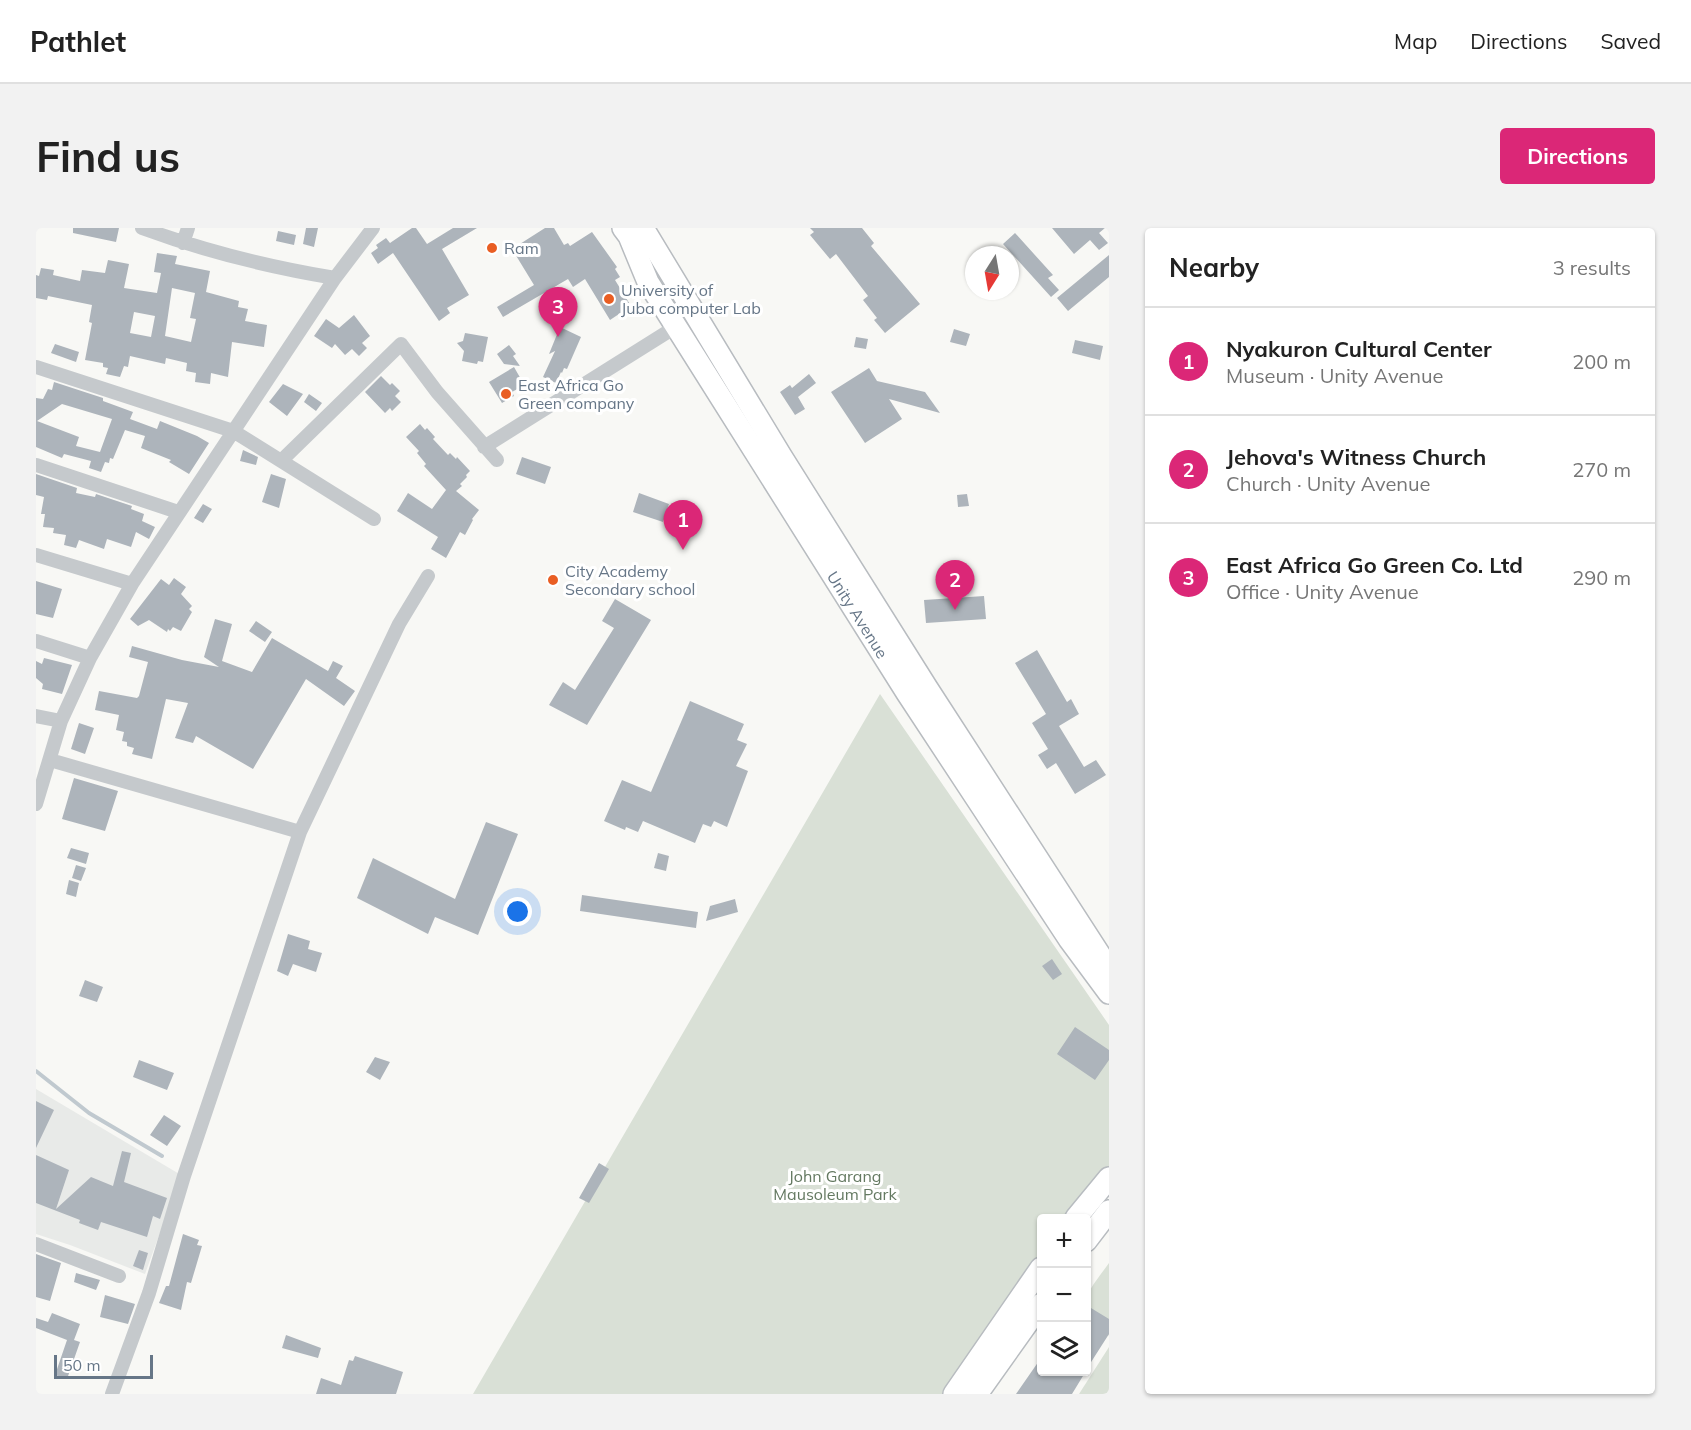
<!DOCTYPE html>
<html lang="en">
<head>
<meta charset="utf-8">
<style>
	body { margin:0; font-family:Mulish,sans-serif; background:#f2f2f2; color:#222 }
	.controls { position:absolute; right:18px; bottom:18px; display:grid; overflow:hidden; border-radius:6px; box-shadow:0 2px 4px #0004 }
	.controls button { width:54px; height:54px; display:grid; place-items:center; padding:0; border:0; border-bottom:2px solid #e0e0e0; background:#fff; color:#222; font:30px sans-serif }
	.compass { position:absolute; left:929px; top:18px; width:54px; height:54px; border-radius:50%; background:#fff; box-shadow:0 2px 4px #0004; rotate:191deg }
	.scale { position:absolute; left:18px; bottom:15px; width:99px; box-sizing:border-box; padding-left:6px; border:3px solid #667687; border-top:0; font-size:16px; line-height:21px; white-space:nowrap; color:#667687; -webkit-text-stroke:4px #fff; paint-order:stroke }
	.you { position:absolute; left:482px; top:684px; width:21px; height:21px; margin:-15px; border:4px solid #fff; border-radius:50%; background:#1a73e8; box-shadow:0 0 0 9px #1a73e833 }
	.badge { display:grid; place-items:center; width:39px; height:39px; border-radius:50%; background:#db2777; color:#fff; font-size:20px; font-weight:700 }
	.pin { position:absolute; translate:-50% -50px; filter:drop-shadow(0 2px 3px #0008) }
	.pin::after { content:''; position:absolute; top:32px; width:21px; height:18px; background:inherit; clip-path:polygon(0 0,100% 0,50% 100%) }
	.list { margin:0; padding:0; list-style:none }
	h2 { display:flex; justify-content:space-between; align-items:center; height:78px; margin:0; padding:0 24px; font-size:26px }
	h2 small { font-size:20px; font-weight:400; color:#767676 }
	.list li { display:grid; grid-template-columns:39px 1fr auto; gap:18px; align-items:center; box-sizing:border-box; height:108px; padding:0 24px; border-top:2px solid #e0e0e0 }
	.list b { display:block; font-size:22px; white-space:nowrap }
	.list p { margin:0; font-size:20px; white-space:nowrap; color:#767676 }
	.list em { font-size:20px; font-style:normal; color:#767676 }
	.icon { flex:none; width:33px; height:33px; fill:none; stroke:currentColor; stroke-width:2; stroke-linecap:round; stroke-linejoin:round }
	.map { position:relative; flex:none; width:1073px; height:1166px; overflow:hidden; border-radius:6px }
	header { display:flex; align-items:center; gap:36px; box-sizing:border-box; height:84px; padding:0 30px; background:#fff; border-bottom:2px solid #e0e0e0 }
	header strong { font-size:28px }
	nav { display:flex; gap:33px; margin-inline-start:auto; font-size:21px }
	.intro { display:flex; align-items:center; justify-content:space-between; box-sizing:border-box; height:144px; padding:0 36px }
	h1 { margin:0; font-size:42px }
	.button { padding:15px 27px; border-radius:6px; background:#db2777; color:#fff; font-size:21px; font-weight:700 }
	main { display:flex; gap:36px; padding:0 36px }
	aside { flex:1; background:#fff; border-radius:6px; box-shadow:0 2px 4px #0004 }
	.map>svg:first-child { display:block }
	.built { fill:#e8eae8 }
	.green { fill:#d9e0d6 }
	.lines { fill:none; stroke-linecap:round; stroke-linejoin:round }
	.stream { stroke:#c0c9cf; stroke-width:4 }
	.building { fill:#adb4bb; fill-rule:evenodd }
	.primary-casing { stroke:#b8bcc0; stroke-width:24 }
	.street { stroke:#c5c9cc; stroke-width:14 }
	.primary { stroke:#fff; stroke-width:21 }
	.poi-dot { fill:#e95e23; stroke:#fff; stroke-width:2 }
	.labels { text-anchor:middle; stroke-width:6; stroke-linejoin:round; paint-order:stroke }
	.poi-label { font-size:16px; fill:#667687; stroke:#fff; text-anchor:start }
	.street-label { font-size:16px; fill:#667687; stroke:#fff }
	.park-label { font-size:16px; fill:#647961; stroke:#fff }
</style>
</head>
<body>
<header>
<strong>Pathlet</strong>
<nav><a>Map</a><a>Directions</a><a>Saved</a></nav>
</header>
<div class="intro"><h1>Find us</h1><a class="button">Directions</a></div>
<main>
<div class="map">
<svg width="1073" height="1166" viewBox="0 0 1073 1166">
	<rect width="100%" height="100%" fill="#f8f8f5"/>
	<path class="built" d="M0,861L145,947L109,1046L34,1017L0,1006Z"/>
	<path class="green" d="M844,466L1073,797V941L1037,990H1005V1034L910,1166H437Z
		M1073,1035V1108C1044,1068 1044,1075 1073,1035Z
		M1073,1119V1166H1043Z"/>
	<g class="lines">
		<path class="stream" d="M0,843L53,885L126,928"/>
	</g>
	<path class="building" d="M37,0H83L80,14L37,5Z
		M270,0H282L278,19L267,16Z
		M376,0H380L391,16L417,0H441L406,21L433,67L411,80L414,85L403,93L357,25L342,36L335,25L342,20L340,17L350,10L354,15Z
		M509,0H518L528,17L532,15L534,18L556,4L581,39L579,41L584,49L579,52L595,78L574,92L549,51L537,59L532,51L467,89L461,79L498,57L476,21Z
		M774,0H826L838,15L835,18L884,76L849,105L838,92L841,90L827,72L832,68L800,26L794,31L774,7L778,4Z
		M1016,0H1069L1063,5L1072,15L1063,22L1054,12L1038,26Z
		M242,3L260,7L258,17L240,13Z
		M979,5L1017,47L1012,50L1023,62L1015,69L967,16Z
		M121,25L141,28L139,36L174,43L170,64L203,73L202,79L212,81L209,93L231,97L228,119L196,114L192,149L175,145L174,156L159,154L160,145L150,143L151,135L130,130L129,136L94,128L92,139L88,138L84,149L70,146L72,140L67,139V135L49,132L56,95L53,94L56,77L12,68L11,72L0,70V47L3,48L5,40L18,42L17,47L44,53L46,42L69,45L72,32L93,36L88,60L121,65L125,45L118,44ZM136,60L159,65L154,90L160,91L155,114L129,108ZM98,84L119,88L115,109L94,105Z
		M1073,27V49L1032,83L1021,70Z
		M318,87L334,108L326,115L331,120L323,128L316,121L309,127L299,116L296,120L278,108L290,91L303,100Z
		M524,99L545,109L531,141L528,140L526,145L525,144L520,155L507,149L519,123L513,126Z
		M918,101L934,106L930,118L914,114Z
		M429,105L452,109L447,134L442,133L441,136L426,133L428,123L421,115L427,113Z
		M820,109L832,111L830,121L818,119Z
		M1039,112L1067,118L1064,132L1036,125Z
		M19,116L43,124L40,134L15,125Z
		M473,117L480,126L477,128L484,138L468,136L461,126Z
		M478,139L486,153L482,155L485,159L476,164L478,168L466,175L453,154Z
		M833,140L841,153L889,164L904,185L853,171L866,191L829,215L795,164Z
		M773,146L780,155L762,169L769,181L759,187L744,164L754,157L756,160Z
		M345,148L354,157L356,155L364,163L359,168L365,174L356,183L354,180L349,185L329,164Z
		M18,154L67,170V173L97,184L94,191L121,201L124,193L161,208L173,215L153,246L133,234L135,232L105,220L109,208L89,202L77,231L74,230L73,235L69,234L65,244L53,240L55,233L28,226L26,230L0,219V170L7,171L12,161L16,162ZM26,176L76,191L64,224L40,218L43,209L1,193Z
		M247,156L267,166L251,188L233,174Z
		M273,166L286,175L280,183L268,174Z
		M384,196L389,202L391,200L399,209L397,211L412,227L414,225L420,231L421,229L434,243L430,247L431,249L424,256L426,258L420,263L443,282L436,291L437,292L429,307L424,304L410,330L395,321L402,309L361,283L372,265L396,281L410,262L388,238L390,236L381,225L383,223L370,209Z
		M207,222L222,229L220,237L204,233Z
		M486,229L515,239L509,256L480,246Z
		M0,246L41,260L40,265L59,269L60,266L96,278L95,281L108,286L106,293L119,299L113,311L100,304L95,319L71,311L68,321L43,312L40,320L28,317L30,307L17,305L18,300L7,299L9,286H5L8,269L0,267Z
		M235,246L250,251L243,280L226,274Z
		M603,265L633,276L627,294L597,284Z
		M931,266L933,278L922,279L921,267Z
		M167,276L176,281L167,295L158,290Z
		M138,350L150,359L145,366L156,378L153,381L156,384L145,403L137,399L134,403L132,401L131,404L113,392L102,398L94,391L125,351L133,357Z
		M0,353L26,361L17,390L0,386Z
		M948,368L950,391L890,395L888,372Z
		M579,371L615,392L551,497L513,477L527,454L539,462L578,400L566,393Z
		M179,391L196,396L186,433L216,444L236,410L292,443L297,433L307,438L300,450L319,463L308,478L270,451L217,541L160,508L157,515L139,510L152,475L130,471L116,531L96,526L98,520L91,518V514L86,513L88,504L80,502L83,487L59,482L63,463L101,470L103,468L112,434L93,429L96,418L146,432L183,439L168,429Z
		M220,393L236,404L229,414L213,403Z
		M1001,422L1031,474L1035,471L1043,486L1023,498L1048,539L1060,532L1070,547L1039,566L1020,535L1011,541L1002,527L1012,521L996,495L1010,486L979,435Z
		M8,430L36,437L26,466L6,461L7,456L0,450V433L6,436Z
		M654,473L708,496L701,512L711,516L700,538L712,543L691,599L678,593L675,599L667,596L659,615L607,593L602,604L590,599L589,602L568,593L586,552L615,564Z
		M43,495L58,500L49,526L35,521Z
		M38,550L82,563L69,603L26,591Z
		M450,594L482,606L442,707L399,689L392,706L321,670L337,630L419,671Z
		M35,620L53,625L50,636L31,630Z
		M622,625L633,628L630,643L618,640Z
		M40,637L50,640L45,653L36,650Z
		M33,652L43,655L40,669L30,666Z
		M546,667L662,684L660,700L544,683Z
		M699,671L702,684L670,693L674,678Z
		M252,706L274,713L272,721L286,725L280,744L257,736L252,748L241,743Z
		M1016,731L1026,746L1017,752L1006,738Z
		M49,752L67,759L61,774L43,768Z
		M1039,799L1073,822V832L1059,852L1021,826Z
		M339,829L354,834L344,852L330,844Z
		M103,832L138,845L131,862L97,849Z
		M0,873L18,882L0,920Z
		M128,887L145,898L131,918L114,907Z
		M86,923L95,925L88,954L131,970L124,991L117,988L111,1009L65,994L62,1002L43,995L44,992L0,975V927L33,942L20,981L55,949L77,958Z
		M563,935L573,941L553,975L543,970Z
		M147,1006L163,1012L161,1017L166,1018L155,1055L151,1054L145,1082L123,1075L130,1058H133Z
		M103,1022L112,1025L107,1042L97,1038Z
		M0,1026L25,1035L14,1073L0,1069Z
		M40,1045L64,1052L60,1062L38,1054Z
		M69,1067L99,1076L92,1096L64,1089Z
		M1050,1077L1073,1091V1106L1050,1142Z
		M16,1085L44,1096L38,1112L44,1114L31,1151L19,1147L31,1112L0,1100V1090L12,1094Z
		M250,1107L285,1120L282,1130L246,1120Z
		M319,1128L367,1144L360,1166H280L285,1150L305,1157L313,1132L317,1133Z
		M1005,1130V1143H1050L1036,1166H980Z"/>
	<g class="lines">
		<g class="primary-casing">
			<g id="primary">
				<path id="s1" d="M587,0L593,8L612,54L871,465L1033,711L1073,765"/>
				<path d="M607,0L745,228L891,460L1073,741"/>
				<path d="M1040,990L1073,950"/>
				<path d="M1050,1013L1073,983"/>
				<path d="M918,1166L1005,1040"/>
				<path d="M941,1166L1005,1076"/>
			</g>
		</g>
		<path class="street" d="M106,0C168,23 233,39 299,50L337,0
			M147,15L152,0
			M0,139L197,203L338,291
			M448,219L641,98
			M246,232L365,116L401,164L461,232
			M0,237L142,284
			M0,327L96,356
			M0,413L54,430
			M0,488L25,493
			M14,532L264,604
			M0,576L25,493L54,430L96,356L299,50
			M0,1016L83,1048
			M76,1166L113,1065L148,948L264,604L363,396L392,348"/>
		<use href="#primary" class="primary"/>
	</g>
	<g class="poi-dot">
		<circle cx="456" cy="20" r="6"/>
		<circle cx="573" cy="71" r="6"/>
		<circle cx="470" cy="166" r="6"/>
		<circle cx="517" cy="352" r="6"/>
	</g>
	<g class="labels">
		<g class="poi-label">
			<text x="468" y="26">Ram</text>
			<text x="585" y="68">University of<tspan x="585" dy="18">Juba computer Lab</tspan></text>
			<text x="482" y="163">East Africa Go<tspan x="482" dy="18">Green company</tspan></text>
			<text x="529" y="349">City Academy<tspan x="529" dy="18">Secondary school</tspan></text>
		</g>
		<g class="street-label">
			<text dy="6" stroke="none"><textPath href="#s1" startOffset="453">Unity Avenue</textPath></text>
		</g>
		<g class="park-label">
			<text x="799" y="954">John Garang<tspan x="799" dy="18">Mausoleum Park</tspan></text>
		</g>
	</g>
</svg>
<div class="controls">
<button>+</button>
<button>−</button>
<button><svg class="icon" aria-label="layers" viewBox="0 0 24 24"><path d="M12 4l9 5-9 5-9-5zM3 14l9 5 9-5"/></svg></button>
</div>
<svg class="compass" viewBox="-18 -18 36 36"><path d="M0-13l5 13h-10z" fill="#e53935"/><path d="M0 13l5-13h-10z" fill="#767676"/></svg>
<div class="scale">50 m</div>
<div class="you"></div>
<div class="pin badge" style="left:647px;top:322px">1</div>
<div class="pin badge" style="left:919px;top:382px">2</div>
<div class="pin badge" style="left:522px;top:109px">3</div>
</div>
<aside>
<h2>Nearby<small>3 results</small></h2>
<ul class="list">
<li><span class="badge">1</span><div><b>Nyakuron Cultural Center</b><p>Museum · Unity Avenue</p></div><em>200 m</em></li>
<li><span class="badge">2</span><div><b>Jehova's Witness Church</b><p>Church · Unity Avenue</p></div><em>270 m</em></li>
<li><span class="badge">3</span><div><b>East Africa Go Green Co. Ltd</b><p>Office · Unity Avenue</p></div><em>290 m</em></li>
</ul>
</aside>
</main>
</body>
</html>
